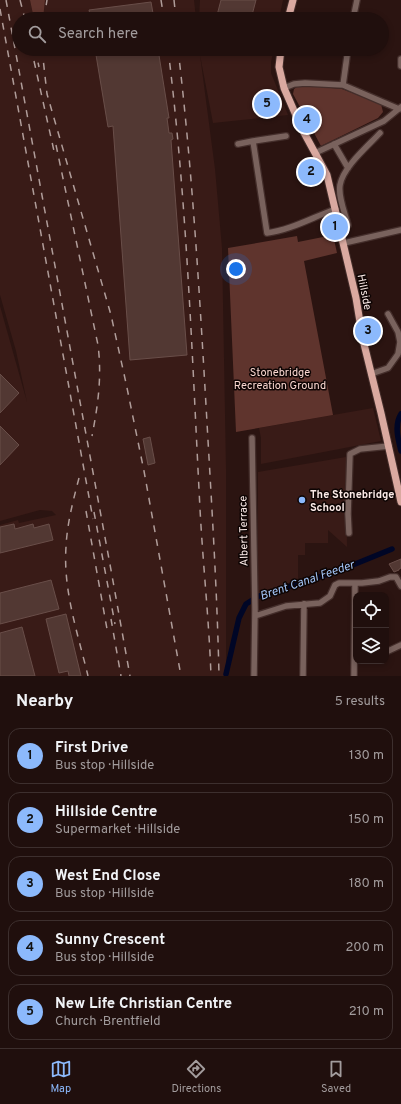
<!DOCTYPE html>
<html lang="en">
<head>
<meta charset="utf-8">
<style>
	body { margin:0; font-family:Overpass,sans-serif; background:#281816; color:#f1f3f6 }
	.controls { position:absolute; right:12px; bottom:12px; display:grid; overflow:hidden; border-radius:8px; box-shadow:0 2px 6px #0003 }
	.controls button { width:36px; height:36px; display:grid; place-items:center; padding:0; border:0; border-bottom:1px solid #3d2f2e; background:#200f0d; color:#f1f3f6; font:20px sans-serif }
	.you { position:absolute; left:236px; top:269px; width:14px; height:14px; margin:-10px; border:3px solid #fff; border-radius:50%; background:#1a73e8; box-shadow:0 0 0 6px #1a73e833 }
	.badge { display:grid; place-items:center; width:26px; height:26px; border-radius:50%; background:#8cb9fc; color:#111; font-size:13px; font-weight:700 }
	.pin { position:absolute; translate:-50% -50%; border:2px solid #fff; box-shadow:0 1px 4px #0006 }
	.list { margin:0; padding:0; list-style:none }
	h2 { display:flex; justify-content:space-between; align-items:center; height:52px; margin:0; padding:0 16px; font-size:17px }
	h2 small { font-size:13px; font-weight:400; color:#a29c9d }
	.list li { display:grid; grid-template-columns:26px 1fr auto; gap:12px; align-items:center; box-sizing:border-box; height:56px; margin:0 8px 8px; padding:0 8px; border:1px solid #3d2f2e; border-radius:12px }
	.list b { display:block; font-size:15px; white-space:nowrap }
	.list p { margin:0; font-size:13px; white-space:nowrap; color:#a29c9d }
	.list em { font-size:13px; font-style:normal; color:#a29c9d }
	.icon { flex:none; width:22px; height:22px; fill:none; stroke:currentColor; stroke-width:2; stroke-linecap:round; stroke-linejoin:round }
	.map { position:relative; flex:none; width:401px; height:676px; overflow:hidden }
	.search { position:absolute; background:#200f0d; box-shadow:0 2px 6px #0003; left:12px; right:12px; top:12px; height:44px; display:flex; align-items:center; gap:10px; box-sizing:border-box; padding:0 14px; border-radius:22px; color:#a29c9d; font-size:15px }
	.sheet { height:372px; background:#200f0d }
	nav { display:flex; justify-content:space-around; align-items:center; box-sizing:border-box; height:56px; border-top:1px solid #3d2f2e; background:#200f0d; font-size:11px; color:#a29c9d }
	nav a { display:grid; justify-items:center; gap:2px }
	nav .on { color:#8cb9fc }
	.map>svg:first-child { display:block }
	.built { fill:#391b17 }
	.green { fill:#5f342d }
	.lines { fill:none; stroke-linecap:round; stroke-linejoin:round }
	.canal { stroke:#000626; stroke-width:5.5 }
	.building { fill:#523833; stroke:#694e49 }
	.minor-casing { stroke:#442e2b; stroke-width:8 }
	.major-casing { stroke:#442e2b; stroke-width:9 }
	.minor { stroke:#79625d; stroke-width:5.5 }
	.major { stroke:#daa9a0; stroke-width:7 }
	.rail { stroke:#b09d9a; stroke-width:1.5; stroke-dasharray:7 7; stroke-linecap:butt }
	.poi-dot { fill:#8cb9fc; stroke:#0d0403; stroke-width:1.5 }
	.labels { text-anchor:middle; stroke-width:3; stroke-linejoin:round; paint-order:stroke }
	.street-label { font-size:11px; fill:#fbeae7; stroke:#0d0403 }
	.park-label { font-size:11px; fill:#fad7d0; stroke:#0d0403 }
	.poi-label { font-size:11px; font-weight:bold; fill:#fbeae7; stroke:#0d0403; text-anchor:start }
	.water-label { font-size:12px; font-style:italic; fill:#a3c5f7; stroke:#0d0403 }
</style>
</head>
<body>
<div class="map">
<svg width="401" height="676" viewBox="0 0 401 676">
	<rect width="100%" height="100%" fill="#2b1411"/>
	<path class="built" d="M0,0H30L34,19H19V49H274L271,62V73L288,115L213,123L200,55L215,169L222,248L226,469V676H0V525L18,520L19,523L56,515L52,511L40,510L0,521V306L27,402L16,351L0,295Z
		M45,0H194L196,19H43Z
		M200,0H283L279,19H199Z
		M373,408L381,441L261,464V438L259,428Z
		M346,457L347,547L328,530V543H305V555H298V578L297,580L258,594V472Z"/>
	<path class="green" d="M30,0H45L43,19H34Z
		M298,86L321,87L342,89L381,104L383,112L378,118L321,146L293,94L294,89Z
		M333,235L337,253L304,261L333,415L236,432L228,248L297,236L298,242Z"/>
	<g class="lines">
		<path class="canal" d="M401,414C394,425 398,439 401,451
			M226,674L239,618L246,604L259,596L338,571L392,549"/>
	</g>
	<path class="building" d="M221,0H256L251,19H216Z
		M151,2L154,19H91L89,10Z
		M95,49H158L169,118H167L169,133H172L173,139L171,140L187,355L130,360L113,126L108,127Z
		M0,374L19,393L0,413Z
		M0,426L19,445L0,465Z
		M150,437L155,463L148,465L143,439Z
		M14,524L15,529L33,524L34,528L49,524L53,540L0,553V527Z
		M401,559V568L399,569V570L394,572L389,564Z
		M51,580L59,609L0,624V593Z
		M66,614L81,676H69L68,671L59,673L46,619Z
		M22,627L35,676H0V633Z"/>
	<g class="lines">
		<g class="minor-casing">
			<path id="minor" d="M353,19L357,0
				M401,59V66
				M343,85L348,49
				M284,88L294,84L305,83L343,85L399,109
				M286,136L253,141L267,233C291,230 313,217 336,209
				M238,144L253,141
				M334,144L348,168
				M315,153L384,121L401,107
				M348,225C345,213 338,197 340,185C343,167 368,146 380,133
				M344,243L401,230
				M371,374L388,368L398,354L400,342L398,332L388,314
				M252,438L255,609L254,676
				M349,533L348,514L350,454L360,449L389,446
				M255,616L286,606L320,603L330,596L335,585L339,583H362L379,581L390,577H396L401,586
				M386,652L401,645
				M303,676L304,604
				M354,676L355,583"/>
		</g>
		<g class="major-casing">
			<path id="major" d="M288,19L293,0
				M281,49L279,67L284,88L302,129L327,175L356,298L363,340L381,413L401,502"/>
		</g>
		<use href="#minor" class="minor"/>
		<use href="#major" class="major"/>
		<path class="rail" d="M6,0L111,570L130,676
			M20,0L25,19
			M161,0L164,19
			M174,0L176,19
			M0,9L93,519
			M44,19L47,0
			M35,49L39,67
			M42,49L47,94L111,315L126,383L144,471L181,676
			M168,49C187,202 192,355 200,509C203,565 209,620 211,676
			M178,49C192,167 199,286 206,405C211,495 217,585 219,676
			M34,61L54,151
			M56,145L98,345C102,377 98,405 92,436
			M79,478C73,501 67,524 66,547C63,591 78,634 88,676
			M86,511L107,629
			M94,512L115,624
			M111,619L121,676"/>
	</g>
	<circle class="poi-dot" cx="302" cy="500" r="4"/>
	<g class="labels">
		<g class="street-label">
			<text transform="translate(365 292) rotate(79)" y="4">Hillside</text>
			<text transform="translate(243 531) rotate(-91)" y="4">Albert Terrace</text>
		</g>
		<g class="park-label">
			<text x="280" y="376">Stonebridge<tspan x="280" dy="13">Recreation Ground</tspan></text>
		</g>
		<g class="poi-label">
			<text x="310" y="498">The Stonebridge<tspan x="310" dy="13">School</tspan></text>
		</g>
		<g class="water-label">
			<text transform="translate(307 580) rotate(-19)" y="4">Brent Canal Feeder</text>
		</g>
	</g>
</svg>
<div class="controls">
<button><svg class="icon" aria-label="locate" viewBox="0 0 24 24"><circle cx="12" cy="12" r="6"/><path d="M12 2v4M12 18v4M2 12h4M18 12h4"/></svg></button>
<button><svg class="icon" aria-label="layers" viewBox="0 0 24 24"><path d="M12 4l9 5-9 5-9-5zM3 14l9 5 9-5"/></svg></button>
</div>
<div class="you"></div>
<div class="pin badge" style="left:335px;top:227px">1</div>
<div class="pin badge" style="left:311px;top:172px">2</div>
<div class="pin badge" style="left:368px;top:331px">3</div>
<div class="pin badge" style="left:307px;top:120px">4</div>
<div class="pin badge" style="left:267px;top:104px">5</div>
<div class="search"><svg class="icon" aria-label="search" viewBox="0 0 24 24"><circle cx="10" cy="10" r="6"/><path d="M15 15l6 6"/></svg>Search here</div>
</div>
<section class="sheet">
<h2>Nearby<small>5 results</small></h2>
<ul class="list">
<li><span class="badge">1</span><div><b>First Drive</b><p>Bus stop · Hillside</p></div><em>130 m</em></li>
<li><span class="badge">2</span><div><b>Hillside Centre</b><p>Supermarket · Hillside</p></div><em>150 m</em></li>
<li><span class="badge">3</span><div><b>West End Close</b><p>Bus stop · Hillside</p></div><em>180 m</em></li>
<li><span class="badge">4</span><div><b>Sunny Crescent</b><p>Bus stop · Hillside</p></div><em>200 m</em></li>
<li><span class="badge">5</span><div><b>New Life Christian Centre</b><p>Church · Brentfield</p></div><em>210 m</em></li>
</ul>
</section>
<nav>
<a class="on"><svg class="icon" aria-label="map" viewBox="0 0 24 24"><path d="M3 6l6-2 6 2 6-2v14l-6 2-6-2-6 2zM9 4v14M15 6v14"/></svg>Map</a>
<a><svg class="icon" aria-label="directions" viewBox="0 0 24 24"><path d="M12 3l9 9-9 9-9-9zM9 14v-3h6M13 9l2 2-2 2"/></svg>Directions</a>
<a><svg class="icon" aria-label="saved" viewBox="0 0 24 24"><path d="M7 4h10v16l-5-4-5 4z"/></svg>Saved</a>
</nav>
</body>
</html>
